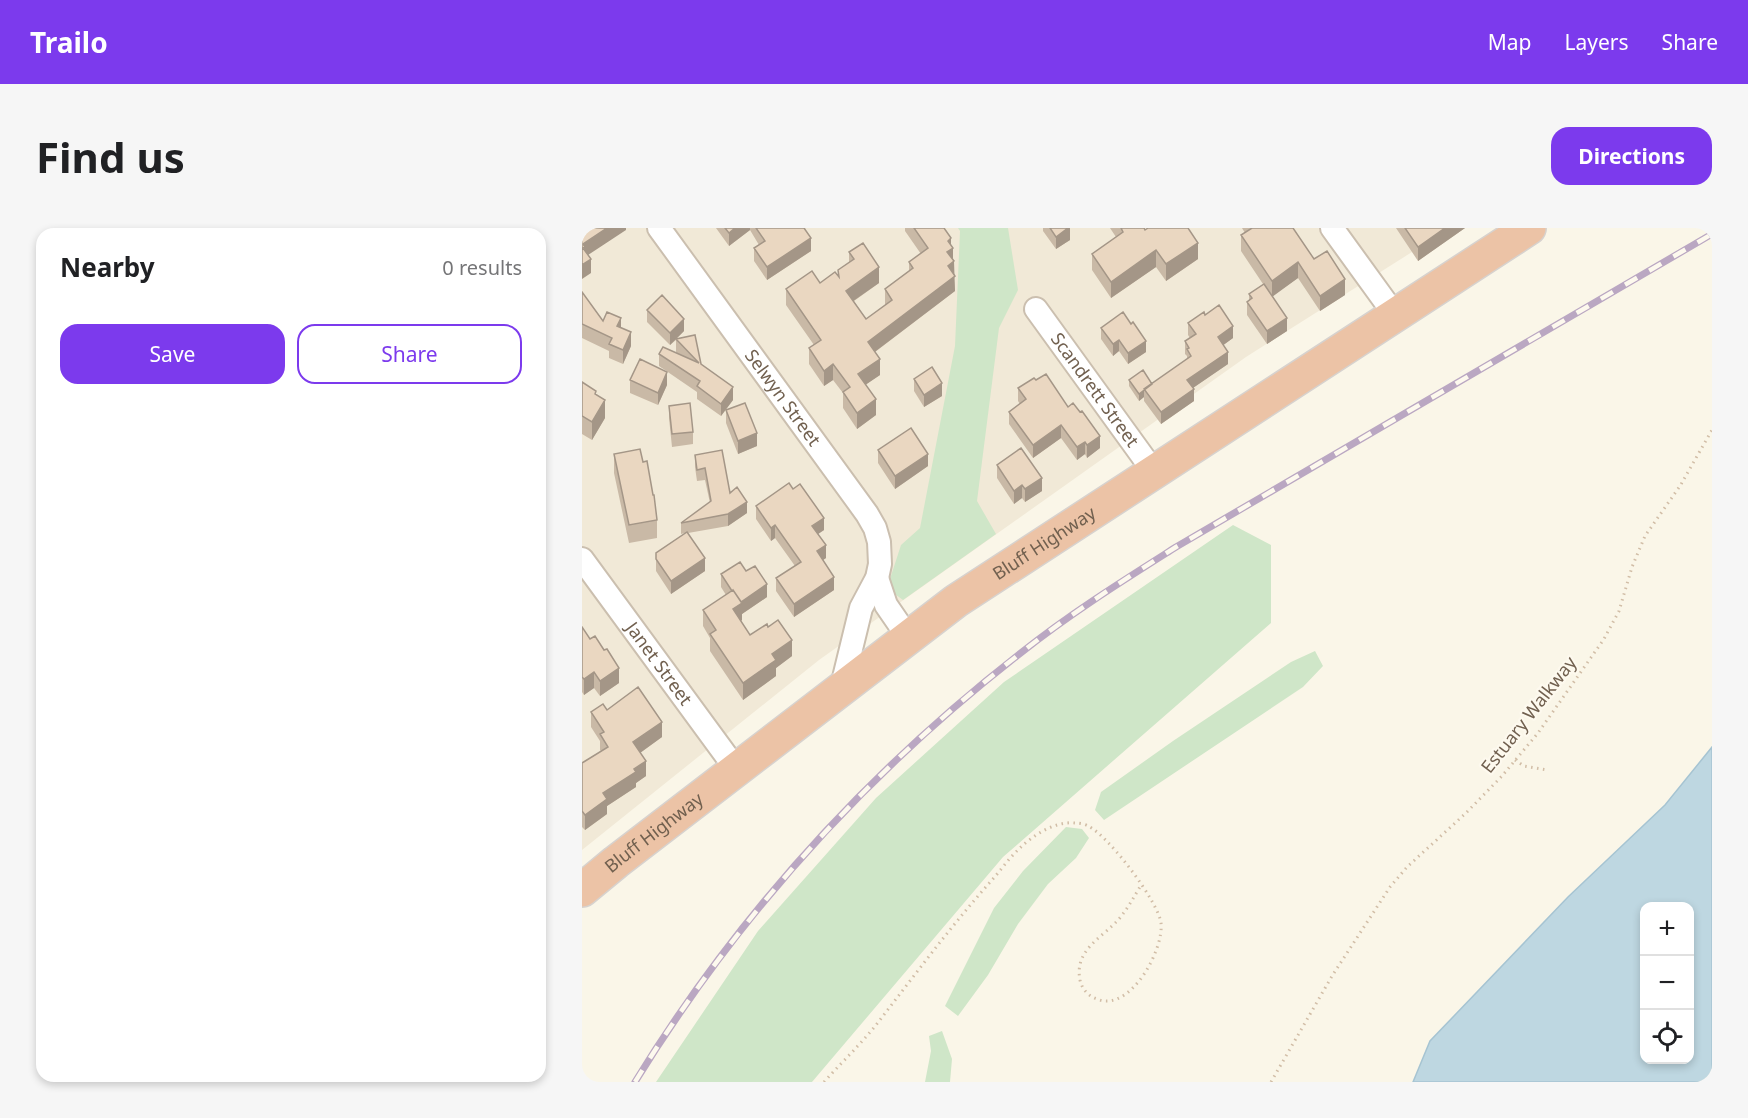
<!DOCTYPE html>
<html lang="en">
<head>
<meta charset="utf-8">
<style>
	body { margin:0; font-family:"Noto Sans",sans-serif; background:#f6f6f6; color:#202124 }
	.controls { position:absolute; right:18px; bottom:18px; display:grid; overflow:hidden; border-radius:12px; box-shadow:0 3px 9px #0003 }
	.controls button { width:54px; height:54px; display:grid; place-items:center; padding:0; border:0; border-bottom:2px solid #e0e0e0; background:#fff; color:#202124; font:30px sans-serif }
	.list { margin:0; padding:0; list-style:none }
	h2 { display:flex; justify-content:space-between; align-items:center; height:78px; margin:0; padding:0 24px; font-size:26px }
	h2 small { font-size:20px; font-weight:400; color:#757577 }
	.actions { display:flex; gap:12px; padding:18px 24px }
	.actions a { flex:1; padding:14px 0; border:2px solid #7c3aed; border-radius:18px; text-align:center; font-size:21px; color:#7c3aed }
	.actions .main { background:#7c3aed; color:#fff }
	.icon { flex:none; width:33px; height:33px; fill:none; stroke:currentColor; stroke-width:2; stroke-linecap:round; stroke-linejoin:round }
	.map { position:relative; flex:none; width:1130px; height:854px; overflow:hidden; border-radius:18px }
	header { display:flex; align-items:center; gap:36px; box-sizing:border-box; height:84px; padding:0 30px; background:#7c3aed; color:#fff }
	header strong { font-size:28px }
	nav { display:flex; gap:33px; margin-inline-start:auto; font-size:21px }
	.intro { display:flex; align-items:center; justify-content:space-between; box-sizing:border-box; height:144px; padding:0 36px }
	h1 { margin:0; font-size:42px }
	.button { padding:15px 27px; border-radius:18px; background:#7c3aed; color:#fff; font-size:21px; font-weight:700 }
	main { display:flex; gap:36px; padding:0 36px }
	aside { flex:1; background:#fff; border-radius:18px; box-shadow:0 3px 9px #0003 }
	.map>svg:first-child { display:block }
	.residential { fill:#f1e9d7 }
	.green { fill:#cfe6c8 }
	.water { fill:#bed7e1; stroke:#a6c4d2; stroke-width:1.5; fill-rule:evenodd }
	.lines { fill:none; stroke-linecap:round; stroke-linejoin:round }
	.minor-casing { stroke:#cbbfaf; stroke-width:26 }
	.highway-casing { stroke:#d7d2ce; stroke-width:36 }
	.path { stroke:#d1bda6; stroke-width:3; stroke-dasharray:1.5 4.5; stroke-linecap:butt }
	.minor { stroke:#fff; stroke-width:22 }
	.highway { stroke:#ecc3a6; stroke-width:33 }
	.rail-casing { stroke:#baa7c2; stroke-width:7 }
	.rail { stroke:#fdf9ee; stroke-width:4.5; stroke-dasharray:14; stroke-linecap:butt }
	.wall { fill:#c9b9a6 }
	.shaded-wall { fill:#a49687 }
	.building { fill:#ead7c1; stroke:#a49687; stroke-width:1.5 }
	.labels { text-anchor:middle; stroke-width:4.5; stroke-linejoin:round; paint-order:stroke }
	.street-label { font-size:18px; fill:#71604f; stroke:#fdf9ee }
</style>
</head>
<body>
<header>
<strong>Trailo</strong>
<nav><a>Map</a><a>Layers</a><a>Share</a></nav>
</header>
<div class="intro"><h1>Find us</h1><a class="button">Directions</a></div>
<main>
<aside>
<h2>Nearby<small>0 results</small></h2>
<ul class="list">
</ul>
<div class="actions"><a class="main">Save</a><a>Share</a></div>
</aside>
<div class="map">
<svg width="1130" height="854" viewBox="0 0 1130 854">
	<rect width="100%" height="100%" fill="#faf6e8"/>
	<path class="residential" d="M0,0H868L664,129L237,432L0,622Z"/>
	<path class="green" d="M376,0H426L436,62L417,100L395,273L414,306L321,372L310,364L307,354L319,317L338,300L373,118L378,3Z
		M651,297L689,317V395L421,629L230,854H74L176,703L294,570L422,454Z
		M733,423L741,438L721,459L522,592L513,582L519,564L591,513L709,434Z
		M484,599L500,601L507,610L494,630L466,656L436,696L406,747L376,788L363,778L412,680L441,643Z
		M360,803L370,831L368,854H343L349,823L347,808Z"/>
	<path class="water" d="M1130,519V854H831L848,813L986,669L1083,577ZM1062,678H1108V832H1062Z"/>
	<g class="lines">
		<g class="minor-casing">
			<g id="minor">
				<path id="s1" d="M77,0L285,286L293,300L297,314L298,336L295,350L279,380L259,462"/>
				<path d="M750,0L813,87"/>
				<path id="s2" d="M454,81L572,244"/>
				<path id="s3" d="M0,331L154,541"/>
				<path d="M295,350L304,377L326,409"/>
			</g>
		</g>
		<g class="highway-casing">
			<g id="highway">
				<path id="s4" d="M0,662L34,634L374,373L947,0"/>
			</g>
		</g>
		<path class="path" d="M933,532L942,538L965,542
			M242,854C259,835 278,817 294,797C332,748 369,698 410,652C419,642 427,630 437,621C451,607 473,593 493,595C497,595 503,596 506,598C526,607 576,673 579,695C582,722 548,785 515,771C506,768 500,761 498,752C492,722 520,710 537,691C546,680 552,669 559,657
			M689,854L750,748L808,659L825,639L884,585L920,548L956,505L1022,411L1037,383L1050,339L1063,308L1098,258L1130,202"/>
		<use href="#minor" class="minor"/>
		<use href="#highway" class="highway"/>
		<g class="rail-casing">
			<path id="rail" d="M53,854C155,688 287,543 440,424C489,385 542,352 594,319L1130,6"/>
		</g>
		<use href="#rail" class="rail"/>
	</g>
	<path class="wall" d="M134,0H225H223L229,23L185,52L172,33V20L177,17L168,2L147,18Z
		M323,0H362L369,18L373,63L293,124L298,147L284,156L294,187L275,201L261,180V165L251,152L242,158L227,136V120L232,117L204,77V61L238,55L256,48V42L267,34V24L297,55L272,73L284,91L303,77V61L327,43V34L339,26L323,3Z
		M461,0H488V12L474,21L461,3Z
		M528,0H562L563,2L616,31L584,53L574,39L529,70L510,42V26L534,9Z
		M660,0H711L732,31L763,67L738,83L716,50L690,68L705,103L685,116L665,87V74L667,73V66L681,56L659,23V7L663,5Z
		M814,0H883L836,33Z
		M0,64L21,93L39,99L49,118L41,136L27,130V123L0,110Z
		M65,82L102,103L94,111L119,136L151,172L139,188L115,171V164L77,138V126H96L94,124V112L88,117L65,94Z
		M623,87L651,110L641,117L646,136L611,160L612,173L579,196L562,173V169L557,173L547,158V152L570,156L605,131V128L603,126V113L608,110L606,107V95Z
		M519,100L564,124L546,136L537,123L531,128L519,111Z
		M332,151L360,168L342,179L332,163Z
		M48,152L85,157L76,177L48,165Z
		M454,152L486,179L518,220L505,230L503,226L495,232L479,210L451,230L427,196V184L438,176L436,173V160Z
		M0,154L14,166L23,190L10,212L0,206Z
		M87,178L111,204V216L90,219L87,190Z
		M144,182L175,218L156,226L144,195Z
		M296,222L346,238L313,261L296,235Z
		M32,226L75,292V310L47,315L32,245Z
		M113,227L165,285L146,298L106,305L123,343L89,366L74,343V325L103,305L99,306V295L128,275L123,252L115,253L113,239Z
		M415,237L460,263L443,274L440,270L432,276L415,250Z
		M174,278L242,302L236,306L244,330L241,332L252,362L212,389L194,363V350L213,338L193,310L189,313L174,291Z
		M164,343L185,369L160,386V392L159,393L168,407L210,428L194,440V448L161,472L128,423V410L121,398V382L144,367L139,359V346Z
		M0,399L37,455L18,468L12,460L2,467L0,464Z
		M25,482L80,509L58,525L64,548L54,555V559L25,578V586L3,602L0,599V535L19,523L18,522V513L9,499V484Z"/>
	<path class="shaded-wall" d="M25,0H44V2L3,29L1,16Z
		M153,0H168V2L147,18V5Z
		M486,0H488V12L474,21V9Z
		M863,0H883L836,33V19Z
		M229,10V23L185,52V39Z
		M369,10V21L371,20V34L372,33L373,63L286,129V114L366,13Z
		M616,15V31L584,53V36Z
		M574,22V39L529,70V54Z
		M9,31V45L0,51V37Z
		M716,34V50L690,69V53Z
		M297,39V55L264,78V63Z
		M763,51V67L738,83V68Z
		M39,90V104L35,98Z
		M705,90V103L685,116V103Z
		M102,91V103L88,117V105Z
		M651,98V110L636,121V109Z
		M49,104V118L41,136V122Z
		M537,112V123L531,128V116Z
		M564,113V124L546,136V125Z
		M646,124V136L605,164V152Z
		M298,131V147L276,162V146Z
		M251,136V152L242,158V143Z
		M85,144V157L76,177V165Z
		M360,155V168L342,179V167Z
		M151,159V172L139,188V176Z
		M612,161V173L579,196V184Z
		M562,162V169L557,173V166Z
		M294,171V187L275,201V185Z
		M23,172V190L10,212V194Z
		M479,197V210L451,230V217Z
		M175,205V218L156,226V213Z
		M518,208V220L505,230V217Z
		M503,214V226L495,232V219Z
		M346,226V238L313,261V248Z
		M460,250V263L443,274V261Z
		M440,257V270L432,276V263Z
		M165,274V285L146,298V286Z
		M242,290V302L230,310V298Z
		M193,297V310L189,313V300Z
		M244,317V330L235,336V323Z
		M123,330V343L89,366V353Z
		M252,349V362L212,389V376Z
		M185,356V369L160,386V392L151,397V381L158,374Z
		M210,412V428L194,440V448L161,472V455L190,426Z
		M37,440V455L18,468V453Z
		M12,444V460L2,467V451Z
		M80,494V509L51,530V514Z
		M64,533V548L54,555V559L25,578V586L3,602V587L21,565L52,541Z"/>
	<path class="building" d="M0,0H25L1,16L3,19L1,20L9,31L0,37Z
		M143,0H153L147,5Z
		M174,0H222L229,10L185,39L172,20L183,13Z
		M332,0H362L369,10L366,13L371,20L365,24L372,33L366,38L373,48L286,114L298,131L276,146L294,171L275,185L261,164L268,159L251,136L242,143L227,120L239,112L204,61L230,43L238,55L253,44L257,49L256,42L272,31L267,24L281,15L297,39L264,63L284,91L310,72L303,61L331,40L327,34L346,20Z
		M468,0H486L474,9Z
		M539,0H562L563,2L566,0H606L616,15L584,36L574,22L529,54L510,26L541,4Z
		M670,0H711L732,31L745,23L763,51L738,68L716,34L690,53L659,7Z
		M823,0H863L836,19Z
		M682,56L705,90L685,103L665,74L670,70L667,66Z
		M0,64L21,93L25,84L39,90L35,98L49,104L41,122L27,116L30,110L0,96Z
		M80,67L102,91L88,105L65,82Z
		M637,77L651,98L636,109L646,124L605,152L612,161L579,184L562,161L609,128L605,121L607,120L603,113L614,106L606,95L622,84L623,87Z
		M541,84L549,96L551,94L564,113L546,125L537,112L531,116L519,100Z
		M113,107L119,136L151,159L139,176L115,158L118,153L77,126L81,119L117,135L94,111Z
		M58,131L85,144L76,165L48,152Z
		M350,139L360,155L342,167L332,151Z
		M561,142L570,156L557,166L547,152Z
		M464,146L486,179L491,175L498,184L500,183L518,208L505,217L503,214L495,219L479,197L451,217L427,184L444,171L436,160L452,150L454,152Z
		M0,154L14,163L13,166L23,172L10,194L0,188Z
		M108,175L111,204L90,206L87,178Z
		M163,175L175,205L156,213L144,182Z
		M329,200L346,226L313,248L296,222Z
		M439,220L460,250L443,261L440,257L432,263L415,237Z
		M58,221L61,234L65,233L71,267H72L75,292L47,297L32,226Z
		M140,222L148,265L155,259L165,274L146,286L99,295L129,273L123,240L115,242L113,227Z
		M207,255L211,261L218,256L242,290L230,298L244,317L235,323L252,349L212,376L194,350L219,334L193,297L189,300L174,278Z
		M105,304L123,330L89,353L74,331V325Z
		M158,334L164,343L173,338L185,356L159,374L151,362L150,363L139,346Z
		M151,362L160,375L151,381L168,407L185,396L186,399L196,392L210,412L190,426L194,432L161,455L128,406L134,402L121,382Z
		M0,399L8,411L13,408L22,422L25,421L37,440L18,453L12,444L2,451L0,449Z
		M56,459L80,494L51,514L64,533L52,541L54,544L21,565L25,571L3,587L0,583V535L26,519L18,506L22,504L9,484L21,476L25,482Z"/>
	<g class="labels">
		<g class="street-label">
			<text dy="6" stroke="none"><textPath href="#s2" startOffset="100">Scandrett Street</textPath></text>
			<text dy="6" stroke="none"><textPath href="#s1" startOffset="210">Selwyn Street</textPath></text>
			<text dy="6" stroke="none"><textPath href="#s4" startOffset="578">Bluff Highway</textPath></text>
			<text dy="6" stroke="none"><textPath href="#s3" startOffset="130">Janet Street</textPath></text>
			<text transform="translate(947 487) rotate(-52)" y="6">Estuary Walkway</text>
			<text dy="6" stroke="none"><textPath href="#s4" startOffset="92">Bluff Highway</textPath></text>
		</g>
	</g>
</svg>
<div class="controls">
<button>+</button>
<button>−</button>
<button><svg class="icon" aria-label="locate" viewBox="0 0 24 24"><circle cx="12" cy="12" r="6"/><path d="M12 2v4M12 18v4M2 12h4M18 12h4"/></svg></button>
</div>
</div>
</main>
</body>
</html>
